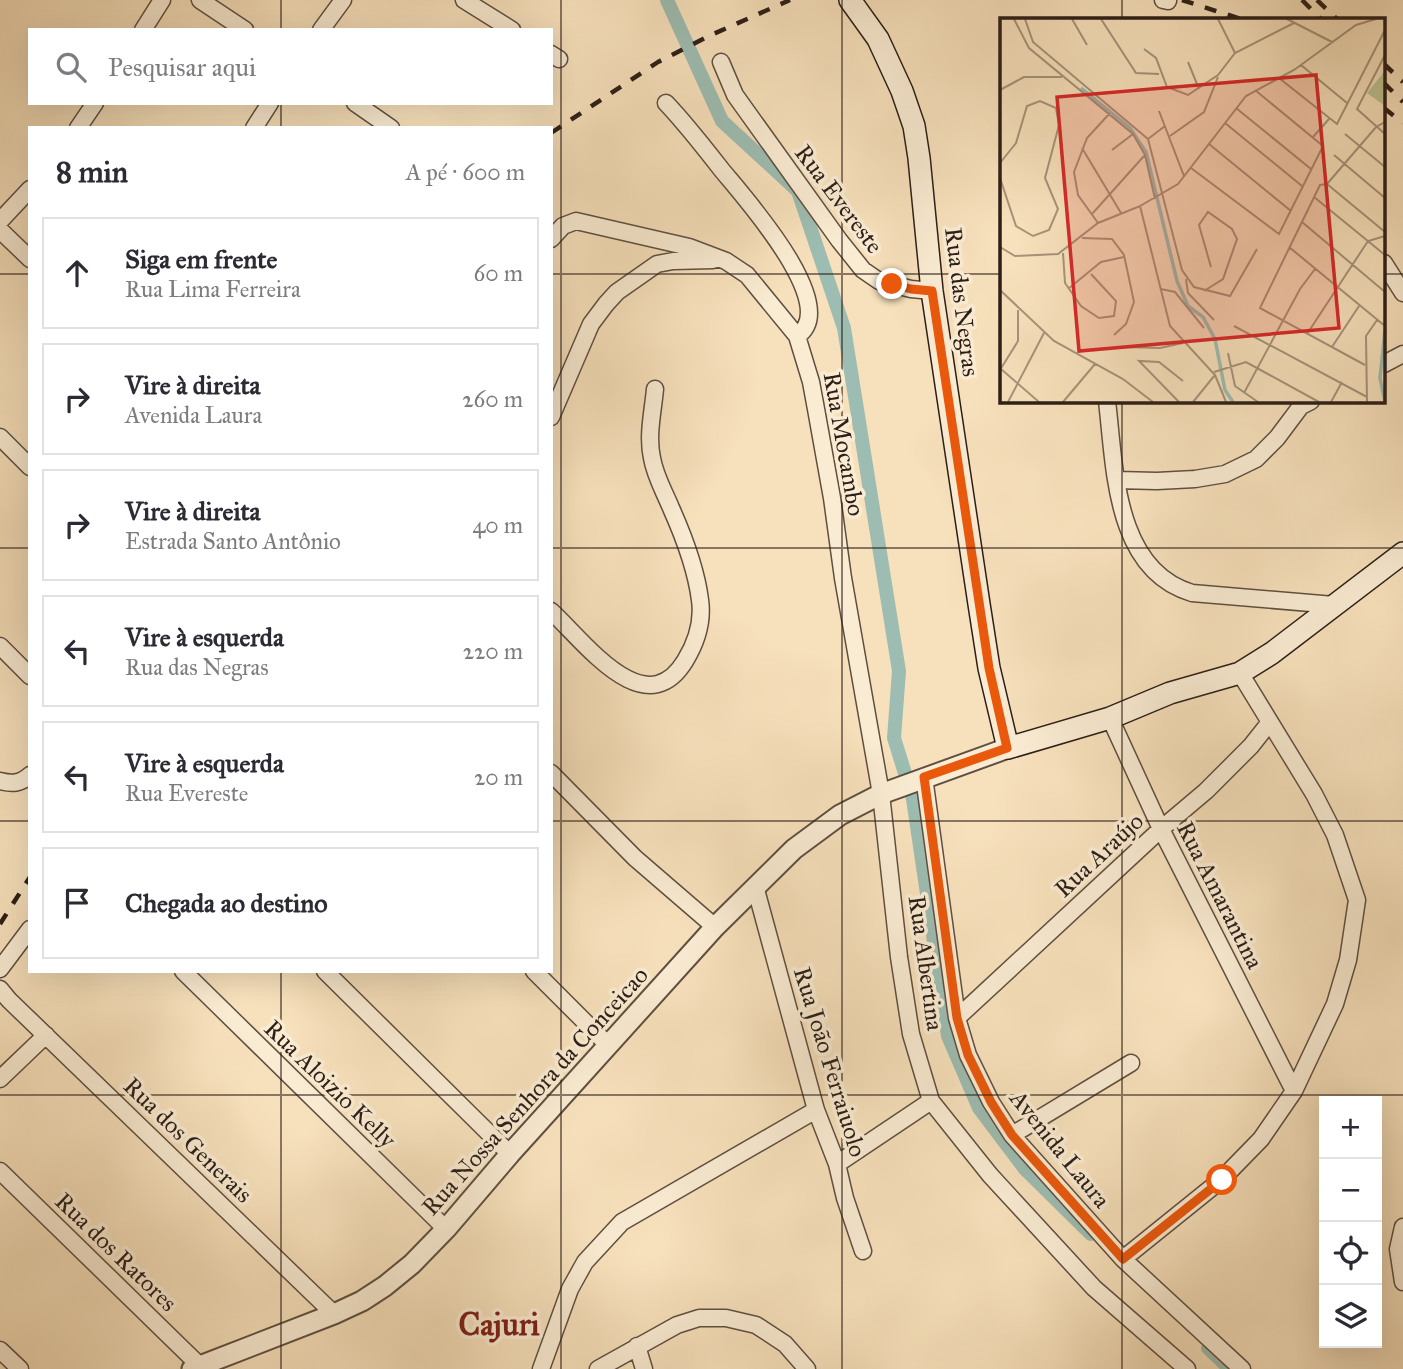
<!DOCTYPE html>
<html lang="pt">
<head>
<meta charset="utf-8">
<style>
	body { margin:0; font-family:"IM FELL Great Primer",serif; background:#f2f2f3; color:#2b2b33 }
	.controls { position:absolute; right:21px; bottom:21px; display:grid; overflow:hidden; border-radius:0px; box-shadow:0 7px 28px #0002 }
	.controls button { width:63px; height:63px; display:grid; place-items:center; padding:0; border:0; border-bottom:2px solid #e1e1e2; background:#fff; color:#2b2b33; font:35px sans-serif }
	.stop { position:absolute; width:21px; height:21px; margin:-16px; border:5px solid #ea580c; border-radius:50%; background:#fff }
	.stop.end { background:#ea580c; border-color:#fff; box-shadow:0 2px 7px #0008 }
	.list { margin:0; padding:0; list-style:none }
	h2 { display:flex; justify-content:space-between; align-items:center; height:91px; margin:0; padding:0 28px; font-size:30px }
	h2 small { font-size:23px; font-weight:400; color:#7c7c81 }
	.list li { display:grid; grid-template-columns:46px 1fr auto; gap:21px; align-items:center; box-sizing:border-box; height:112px; margin:0 14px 14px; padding:0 14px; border:2px solid #e1e1e2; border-radius:0px }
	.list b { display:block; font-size:26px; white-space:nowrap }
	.list p { margin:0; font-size:23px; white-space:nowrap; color:#7c7c81 }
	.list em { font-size:23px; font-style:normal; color:#7c7c81 }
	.icon { flex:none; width:38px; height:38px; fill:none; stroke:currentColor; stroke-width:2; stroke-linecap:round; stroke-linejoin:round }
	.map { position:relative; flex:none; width:1403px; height:1369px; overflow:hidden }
	.search { position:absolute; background:#fff; box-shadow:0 7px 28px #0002; left:28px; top:28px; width:525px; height:77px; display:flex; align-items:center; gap:18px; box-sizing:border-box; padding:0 24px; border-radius:0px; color:#7c7c81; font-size:26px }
	.panel { position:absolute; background:#fff; box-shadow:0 7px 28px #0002; left:28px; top:126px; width:525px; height:847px; border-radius:0px }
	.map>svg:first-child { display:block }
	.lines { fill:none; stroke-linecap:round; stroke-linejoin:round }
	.canal { stroke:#9dbdb2; stroke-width:14 }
	.minor-casing { stroke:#5f4f41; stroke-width:19 }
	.tertiary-casing { stroke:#5f4f41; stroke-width:23 }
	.secondary-casing { stroke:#2c1e18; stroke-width:24 }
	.minor { stroke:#faecd3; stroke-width:16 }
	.tertiary { stroke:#faecd3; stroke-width:19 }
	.secondary { stroke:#faecd3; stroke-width:21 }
	.rail { stroke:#2c1e18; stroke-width:4.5; stroke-dasharray:12 12; stroke-linecap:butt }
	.route { stroke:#ea580c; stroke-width:9 }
	.grid { fill:none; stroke:#2c1e18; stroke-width:2; stroke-opacity:0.55 }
	.labels { text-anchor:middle; stroke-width:7; stroke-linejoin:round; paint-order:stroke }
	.street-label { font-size:24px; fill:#2c1e18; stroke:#faecd3 }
	.district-label { font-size:32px; font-weight:bold; fill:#7a1f14; stroke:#faecd3 }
	.inset-river { fill:none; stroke:#9dbdb2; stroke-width:3.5 }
	.inset-road { fill:none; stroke:#a6937a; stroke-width:2 }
	.view { fill:#d62828; fill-opacity:0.15; stroke:#d62828; stroke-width:3.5 }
	.inset-edge { fill:none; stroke:#2c1e18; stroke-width:3.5 }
</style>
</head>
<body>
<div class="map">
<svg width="1403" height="1369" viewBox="0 0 1403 1369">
	<rect width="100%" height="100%" fill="#f7e1bc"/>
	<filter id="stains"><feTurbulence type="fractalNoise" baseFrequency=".00286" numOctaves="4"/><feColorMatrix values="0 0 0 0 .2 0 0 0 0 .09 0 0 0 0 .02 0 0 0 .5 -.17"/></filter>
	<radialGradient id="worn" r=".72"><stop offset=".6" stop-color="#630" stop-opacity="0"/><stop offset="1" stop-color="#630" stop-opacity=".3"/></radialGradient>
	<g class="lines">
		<path class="canal" d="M667,0L722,121L798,191L844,328L899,671L894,738L913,799L948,1036L979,1108L1025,1169L1091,1234
			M1208,1348L1230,1369"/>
		<g class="minor-casing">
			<path id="minor" d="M200,0L245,30
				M464,0L512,30
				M1163,0L1168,1
				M143,30L162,0
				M321,30L343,0
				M551,54L559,59
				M721,62L735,95L839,240L863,270L879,281L911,289L932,291
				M355,103L391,128
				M666,103C686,124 703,146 721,169C742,195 843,306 797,336
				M78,128L95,103
				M254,128L270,103
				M0,221L30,189
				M0,230L30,259
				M551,239L563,226L576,221L689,247L726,261L747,275L797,336L811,382L816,409L832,498L843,578L881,794L899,957L911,1034L931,1101L990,1175L1094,1288L1187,1369
				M1384,263L1403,293
				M1384,364L1403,354
				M1107,401C1115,467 1114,570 1192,593L1334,605
				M551,417L591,324L606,304L617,292L657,264L673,261L713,260
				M0,437L30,467
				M1117,480L1157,481L1195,479L1225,474L1256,459L1277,438L1301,406L1311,401
				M551,611C584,641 645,726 685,661C696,643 703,621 700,600C696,568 684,537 671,508C664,491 655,476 652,458C647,436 653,411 655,389
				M0,646L30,676
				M1110,718L1161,829L1294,1091
				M551,773L635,858L715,927
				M924,777L957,1018L968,1055L991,1102L1012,1135L1123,1259L1242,1369
				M0,781C12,784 20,784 30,775
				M755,886L816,1110L837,1164L845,1198L863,1251
				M0,969L30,929
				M183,971L446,1229
				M325,971L510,1154
				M534,971L608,1045
				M0,989L9,1000L334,1314
				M957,1018L1161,829L1206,791L1251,746L1270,722
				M0,1079L46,1035
				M1012,1135L1131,1063
				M837,1164L931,1101
				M0,1171L200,1366
				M1403,1227L1398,1249L1403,1282
				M1123,1259L1221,1180L1261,1139L1294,1091L1335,1004L1348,960L1357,900L1335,835L1314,794L1240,673
				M637,1346L644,1369
				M0,1350L20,1369
				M541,1369L570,1289L585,1262L622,1222L816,1110
				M598,1369L677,1325L699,1318H726L756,1325L785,1344L807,1369"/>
		</g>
		<g class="tertiary-casing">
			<path id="tertiary" d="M192,1369L334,1314L362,1301L385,1286L412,1264L446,1229L510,1154L715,927L794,849L840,815L881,794L1008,748"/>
		</g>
		<g class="secondary-casing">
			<path id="secondary" d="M850,0L878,39L902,91L914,126L919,158L932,291L979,604L989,668L1008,748L1110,718L1170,693L1240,673L1272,653L1403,553"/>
		</g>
		<use href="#minor" class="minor"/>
		<use href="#tertiary" class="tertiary"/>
		<use href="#secondary" class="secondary"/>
		<path class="rail" d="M1182,0L1241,19
			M1302,0L1321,19
			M1317,0L1337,19
			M1384,64L1403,82
			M1384,83L1403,102
			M1384,108L1403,123
			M551,133L658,62L711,35L790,0
			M0,924L30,877"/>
	</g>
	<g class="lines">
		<path class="route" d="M892,284L911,289L932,291L989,668L1007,748L924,777L957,1018L968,1055L991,1102L1012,1135L1123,1259L1222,1180"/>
	</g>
	<path class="grid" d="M281,0V30M561,0V1369M842,0V1369M1122,0V19M281,103V128M0,274H30M551,274H1002M1384,274H1403M1122,401V1369M0,548H30M551,548H1403M0,821H30M551,821H1403M281,971V1369M0,1095H1403"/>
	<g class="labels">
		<g class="street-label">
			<text transform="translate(839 199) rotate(53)" y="8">Rua Evereste</text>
			<text transform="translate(962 302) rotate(83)" y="8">Rua das Negras</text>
			<text transform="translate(844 444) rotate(80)" y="8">Rua Mocambo</text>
			<text transform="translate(1099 855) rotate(-43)" y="8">Rua Araújo</text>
			<text transform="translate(1220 895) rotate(63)" y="8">Rua Amarantina</text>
			<text transform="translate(926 963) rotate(82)" y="8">Rua Albertina</text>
			<text transform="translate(830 1062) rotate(73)" y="8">Rua João Ferraiuolo</text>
			<text transform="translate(330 1084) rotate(44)" y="8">Rua Aloizio Kelly</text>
			<text transform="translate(535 1091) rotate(-48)" y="8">Rua Nossa Senhora da Conceicao</text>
			<text transform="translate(188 1140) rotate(44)" y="8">Rua dos Generais</text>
			<text transform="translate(1060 1149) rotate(51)" y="8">Avenida Laura</text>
			<text transform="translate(116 1252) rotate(44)" y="8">Rua dos Ratores</text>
		</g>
		<g class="district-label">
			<text x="499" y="1335">Cajuri</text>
		</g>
	</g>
	<g transform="translate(1000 18)">
		<rect width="385" height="385" fill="#f7e1bc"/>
		<path d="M384,54L385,55V88L367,75Z" fill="#bcc391"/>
		<path class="inset-river" d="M81,70L130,110L146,134L177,263L188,288L203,299L215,321L225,372L233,384M385,384L380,360L385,312"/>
		<path class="inset-road" d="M14,1L29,30L133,116L145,137L155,181M25,1L33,24L148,121L182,252L194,269L230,278L257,231M72,1L87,27M101,1L136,55L159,56M218,1L235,35M287,1L332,24M144,31L156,40L167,69L188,77L218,57L235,35L294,5M385,37L357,91L385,116M188,44L199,71M301,47L347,85M279,60L337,106L385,12M0,72L24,59H62M236,90L311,151M159,93L184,158M225,105L302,168M345,116L385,149M170,118L204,94L218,59M313,119L329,101M148,121L165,108M209,126L291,193M82,130L121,195M112,132L133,116M334,137L385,180M0,145L16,125L27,88L40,83L56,90L59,107L45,160L58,191L49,212L33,218L16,208L0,160M191,150L279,216L323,128L255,72M327,166L320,167L260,290L365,347M327,166L376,109L385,104M327,166L385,214M314,179L385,237M140,188L178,166L246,78L294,52L356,7L376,1M92,196L144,138M302,204L385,274M98,205L78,177L74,154L87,120L110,95M82,220L112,221L124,237L134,284L126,306L114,317M0,229L15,238L58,236L98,205L140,188L170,308L215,357L193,384M289,229L385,308M63,235L65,265L81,288L99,300L114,298L116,283L91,256M186,261L188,275L214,302M68,271L101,244L124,239M161,271L175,274L204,310M0,272L54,323L123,361L153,384M204,273L223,261L237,221L232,211L208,194L199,207L211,249M234,308L367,379M307,316L368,223L385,218M122,329L160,330L183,325M332,329L359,288M228,335L235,368L258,384M1,351L39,384M0,352L18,323V292M214,354L246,344L319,384M215,357L226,384M244,375L300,271L315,251M8,384L44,315M63,384L95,346M179,384L139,343L159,344L183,363M331,384L342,364M367,384L366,318L377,302"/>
		<path class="view" d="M316,57L339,310L79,333L57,79Z"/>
		<rect width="385" height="385" class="inset-edge"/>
	</g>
	<rect width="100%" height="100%" filter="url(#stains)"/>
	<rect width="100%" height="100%" fill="url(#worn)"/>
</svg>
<div class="controls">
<button>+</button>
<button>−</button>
<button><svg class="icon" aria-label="locate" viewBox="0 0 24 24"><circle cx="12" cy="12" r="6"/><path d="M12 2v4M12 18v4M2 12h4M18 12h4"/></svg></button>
<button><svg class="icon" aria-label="layers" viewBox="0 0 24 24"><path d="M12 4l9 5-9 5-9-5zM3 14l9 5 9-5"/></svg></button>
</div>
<div class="stop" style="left:1222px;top:1180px"></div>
<div class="stop end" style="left:892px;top:284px"></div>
<div class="search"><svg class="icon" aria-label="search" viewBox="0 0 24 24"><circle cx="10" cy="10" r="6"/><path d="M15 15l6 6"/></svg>Pesquisar aqui</div>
<section class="panel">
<h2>8 min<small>A pé · 600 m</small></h2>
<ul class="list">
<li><svg class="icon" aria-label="ahead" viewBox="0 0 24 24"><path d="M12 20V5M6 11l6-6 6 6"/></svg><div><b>Siga em frente</b><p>Rua Lima Ferreira</p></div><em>60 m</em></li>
<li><svg class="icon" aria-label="right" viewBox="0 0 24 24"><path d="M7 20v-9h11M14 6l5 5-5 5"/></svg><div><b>Vire à direita</b><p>Avenida Laura</p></div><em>260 m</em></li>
<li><svg class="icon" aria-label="right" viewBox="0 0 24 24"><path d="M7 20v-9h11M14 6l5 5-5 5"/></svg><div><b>Vire à direita</b><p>Estrada Santo Antônio</p></div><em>40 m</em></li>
<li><svg class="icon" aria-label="left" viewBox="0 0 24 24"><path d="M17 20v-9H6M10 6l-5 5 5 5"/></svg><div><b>Vire à esquerda</b><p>Rua das Negras</p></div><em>220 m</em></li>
<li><svg class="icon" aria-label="left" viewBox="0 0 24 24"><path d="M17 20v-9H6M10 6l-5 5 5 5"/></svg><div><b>Vire à esquerda</b><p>Rua Evereste</p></div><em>20 m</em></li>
<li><svg class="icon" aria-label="arrive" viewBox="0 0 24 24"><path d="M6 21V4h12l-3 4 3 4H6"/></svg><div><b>Chegada ao destino</b></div></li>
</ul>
</section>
</div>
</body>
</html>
